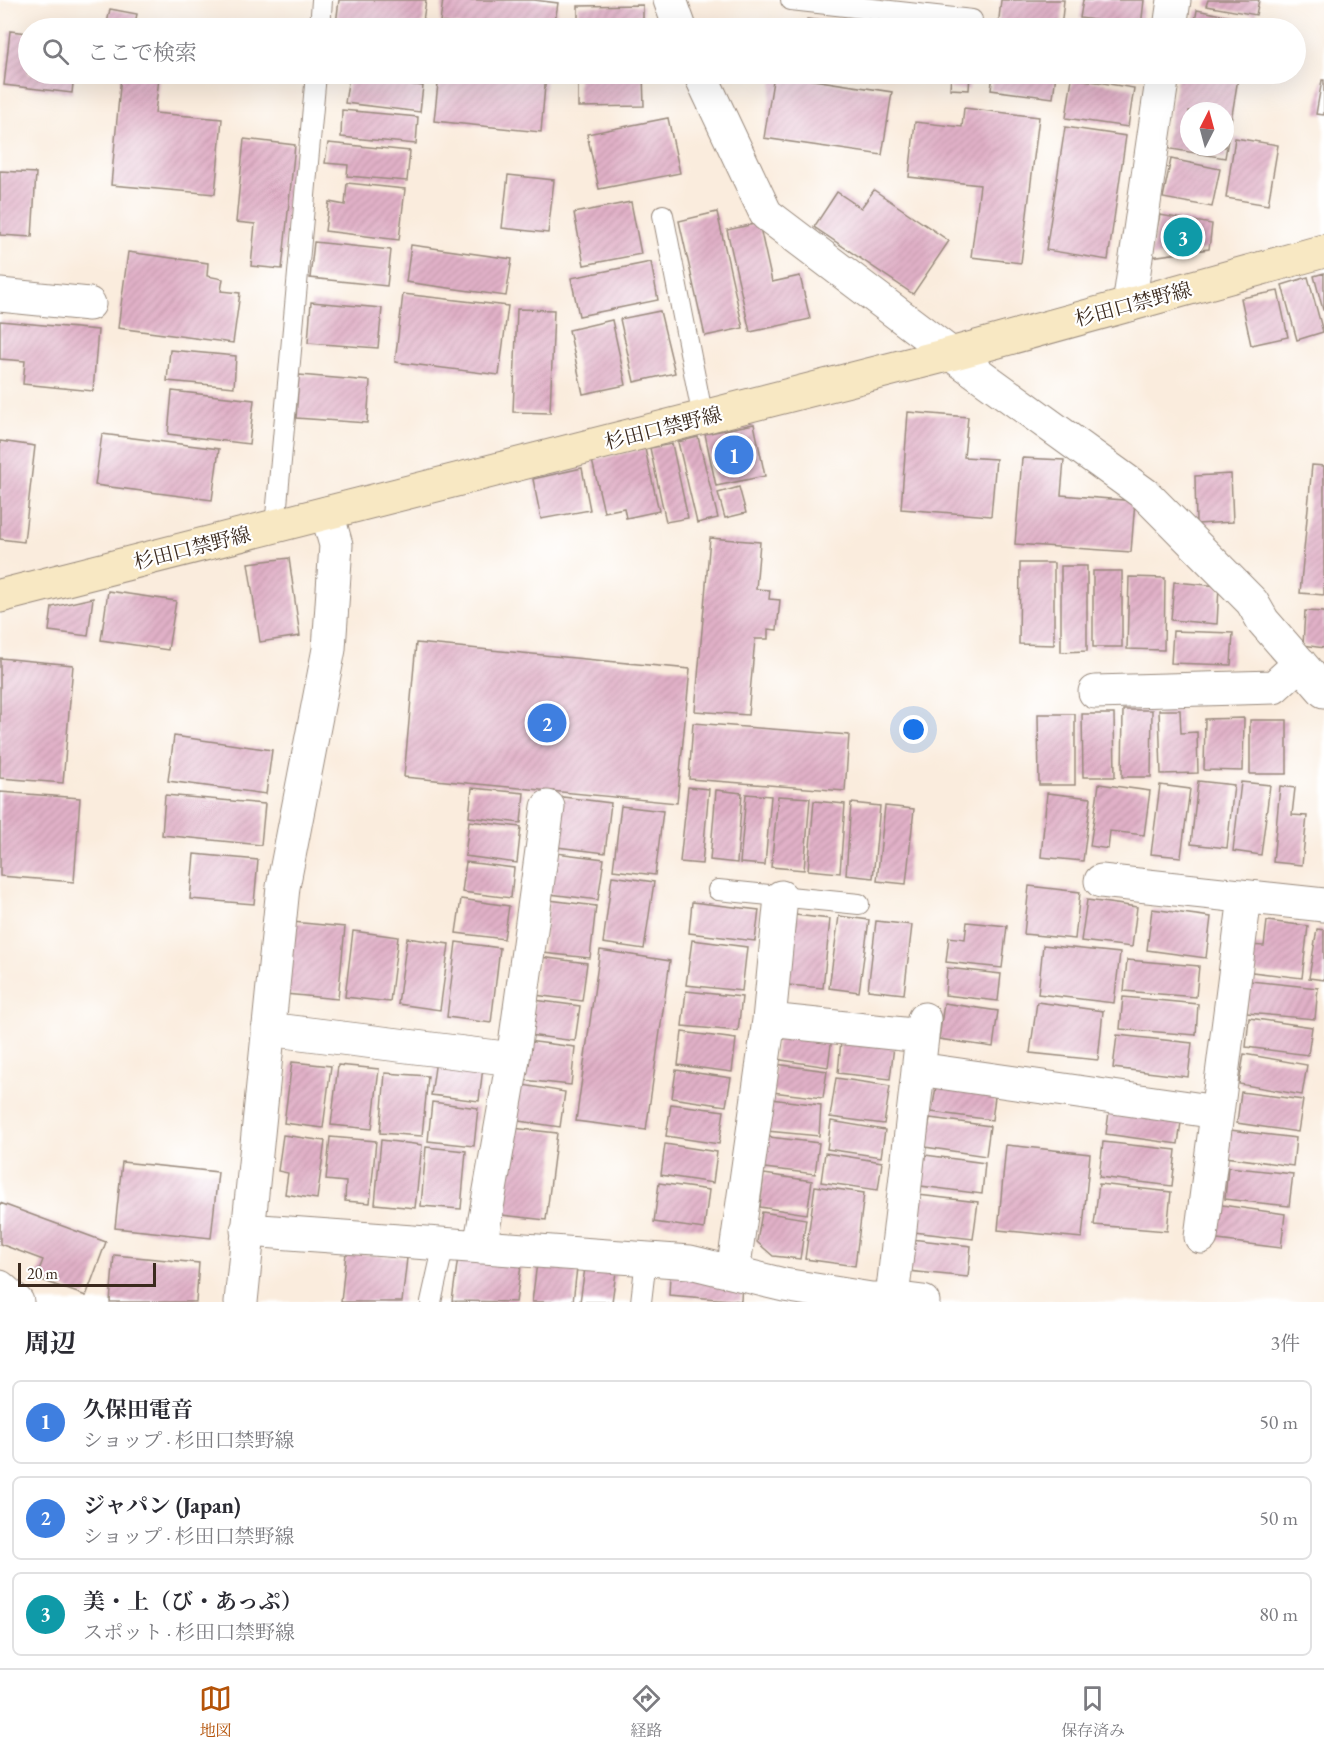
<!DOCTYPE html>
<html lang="ja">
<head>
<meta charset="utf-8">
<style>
	body { margin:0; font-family:"EB Garamond","Noto Serif JP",serif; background:#f2f2f3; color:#2b2b33 }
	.compass { position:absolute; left:1180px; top:102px; width:54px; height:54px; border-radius:50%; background:#fff; box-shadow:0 6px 24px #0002; rotate:6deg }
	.scale { position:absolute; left:18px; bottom:15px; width:138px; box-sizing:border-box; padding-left:6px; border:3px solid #3b2a1e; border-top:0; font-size:16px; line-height:21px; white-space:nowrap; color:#3b2a1e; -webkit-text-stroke:4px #fff; paint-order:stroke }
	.you { position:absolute; left:914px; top:730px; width:21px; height:21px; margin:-15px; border:4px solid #fff; border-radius:50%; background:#1a73e8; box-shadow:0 0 0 9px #1a73e833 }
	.badge { display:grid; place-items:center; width:39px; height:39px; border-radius:50%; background:#b45309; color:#fff; font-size:20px; font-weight:700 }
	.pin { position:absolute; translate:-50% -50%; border:3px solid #fff; box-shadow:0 2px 6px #0006 }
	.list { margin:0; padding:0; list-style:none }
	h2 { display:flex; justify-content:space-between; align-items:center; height:78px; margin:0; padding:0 24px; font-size:26px }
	h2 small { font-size:20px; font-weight:400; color:#7c7c81 }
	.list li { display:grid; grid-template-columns:39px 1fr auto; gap:18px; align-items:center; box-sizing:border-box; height:84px; margin:0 12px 12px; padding:0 12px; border:2px solid #e1e1e2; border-radius:9px }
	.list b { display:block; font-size:22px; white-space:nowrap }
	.list p { margin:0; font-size:20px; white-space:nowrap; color:#7c7c81 }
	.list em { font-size:20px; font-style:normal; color:#7c7c81 }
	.icon { flex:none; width:33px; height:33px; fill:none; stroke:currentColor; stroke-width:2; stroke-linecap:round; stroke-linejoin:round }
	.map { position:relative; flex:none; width:1324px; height:1302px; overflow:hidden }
	.search { position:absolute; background:#fff; box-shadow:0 6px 24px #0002; left:18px; right:18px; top:18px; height:66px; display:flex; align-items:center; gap:15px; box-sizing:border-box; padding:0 21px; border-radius:33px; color:#7c7c81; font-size:22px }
	.sheet { height:366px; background:#fff }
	nav { display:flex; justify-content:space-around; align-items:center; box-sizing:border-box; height:84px; border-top:2px solid #e1e1e2; background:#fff; font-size:16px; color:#7c7c81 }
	nav a { display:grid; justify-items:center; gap:3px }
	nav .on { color:#b45309 }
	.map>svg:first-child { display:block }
	.building { fill:url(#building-hatch); fill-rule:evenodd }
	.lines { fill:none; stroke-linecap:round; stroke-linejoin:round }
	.service-casing { stroke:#9a8b7e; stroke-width:22 }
	.minor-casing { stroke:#9a8b7e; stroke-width:35 }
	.secondary-casing { stroke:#9a8b7e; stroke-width:35 }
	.service { stroke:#fff; stroke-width:20 }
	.minor { stroke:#fff; stroke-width:33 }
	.secondary { stroke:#f8e8c3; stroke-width:33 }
	.labels { text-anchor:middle; stroke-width:4.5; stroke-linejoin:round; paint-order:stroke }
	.street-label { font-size:20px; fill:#3b2a1e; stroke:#fff }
</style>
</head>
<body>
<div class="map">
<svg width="1324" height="1302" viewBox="0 0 1324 1302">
	<defs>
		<pattern id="building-hatch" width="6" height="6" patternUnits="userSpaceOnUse" patternTransform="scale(1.5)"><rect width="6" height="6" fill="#e1b1c8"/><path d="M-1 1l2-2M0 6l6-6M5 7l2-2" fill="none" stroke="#c298ab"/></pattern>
	</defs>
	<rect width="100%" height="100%" fill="#fff"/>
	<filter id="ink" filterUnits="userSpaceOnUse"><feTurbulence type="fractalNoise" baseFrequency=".0167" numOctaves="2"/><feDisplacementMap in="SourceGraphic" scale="12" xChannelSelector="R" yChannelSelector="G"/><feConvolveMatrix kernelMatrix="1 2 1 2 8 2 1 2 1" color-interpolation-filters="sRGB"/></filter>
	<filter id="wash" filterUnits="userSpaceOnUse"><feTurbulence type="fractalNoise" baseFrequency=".008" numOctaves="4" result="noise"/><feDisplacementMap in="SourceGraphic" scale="24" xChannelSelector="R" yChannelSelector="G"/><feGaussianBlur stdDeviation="1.35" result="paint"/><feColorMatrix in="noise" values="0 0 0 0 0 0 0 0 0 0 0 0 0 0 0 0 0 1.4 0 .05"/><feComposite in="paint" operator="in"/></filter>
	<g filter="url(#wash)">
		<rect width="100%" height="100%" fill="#faecdd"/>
		<g id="blocks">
			<path class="building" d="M339,0H426L422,28H365L336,24Z
				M443,0H534L558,3L554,28H475L440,22Z
				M1001,0H1064L1061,28H998Z
				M1083,0H1144L1141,27L1080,18Z
				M1208,0H1259L1256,15L1206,6Z
				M643,5V28H578V6Z
				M110,9L137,14L134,28H106Z
				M1197,10L1255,22L1253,28H1194Z
				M807,19L870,27V28H806Z
				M10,31L28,33V74H74L72,93L4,85Z
				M385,74H425L424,79Z
				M439,74H546L541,132L434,121Z
				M578,74H643L644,106L578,107Z
				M774,74L892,92L882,155L764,138Z
				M875,74H926L925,81Z
				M951,74H970L969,90L950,89Z
				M993,74H1056L1053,98L991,90Z
				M1102,74H1135L1134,79Z
				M1178,74H1213L1238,78L1225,158L1165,148ZM1189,111H1225V147H1189Z
				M121,75L159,78L155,113L222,119L215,194L111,185Z
				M349,76L423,86L420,112L345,103Z
				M1072,78L1134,88L1128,127L1066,118Z
				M1322,80H1324V115L1316,114Z
				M964,108L1039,117L1021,263L971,257L980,185L909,177L915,122L962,127Z
				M342,110L418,117L416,144L341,137Z
				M668,118L680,173L599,189L587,134Z
				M1065,127L1126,136L1108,260L1046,250Z
				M1235,138L1278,145L1268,205L1226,198Z
				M244,139L295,145L282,269L251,266L255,224L236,222Z
				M328,143L410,151L407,181L347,176L348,165L325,163Z
				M1171,159L1220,169L1212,207L1163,198Z
				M0,171L36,173L32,237L0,235Z
				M508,175L554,180L548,233L502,228Z
				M347,183L405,189L399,240L325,231L329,202L345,205Z
				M874,190L949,241L913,294L814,227L837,192L861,208Z
				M631,202L641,254L584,265L574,213Z
				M717,212L743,328L705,336L679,221Z
				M1160,215L1212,224L1209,249L1150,257Z
				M759,223L772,282L800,276L810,319L750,332L727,230Z
				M314,242L391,250L387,286L310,278Z
				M411,245L512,259L506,296L406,282Z
				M128,252L208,263L207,276L223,279L221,291L240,293L233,343L118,328Z
				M651,262L658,300L579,316L571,278Z
				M1324,273V310H1323L1314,276Z
				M1308,277L1323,332L1297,340L1282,285Z
				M1278,291L1288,337L1251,345L1241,298Z
				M403,294L508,306L499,375L395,362Z
				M311,302L382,308L378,348L308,343Z
				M517,309L554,310L550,413L513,412Z
				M660,311L675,373L634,382L620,319Z
				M612,320L626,385L583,394L569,330Z
				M0,321L98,330L93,391L23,384L25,361L0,359Z
				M170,350L236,356L234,387L167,381Z
				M299,375L370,381L367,423L296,418Z
				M172,391L254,400L249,444L168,434Z
				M908,412L968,417L964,457L996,459L991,516L901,509Z
				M754,424L765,476L716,486L705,434Z
				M102,434L219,449L212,500L95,485Z
				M698,437L718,518L697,523L678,442Z
				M0,441L35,446L24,542L0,539Z
				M672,444L688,518L666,522L650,448Z
				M645,449L659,511L626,518L624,508L604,512L592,460Z
				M1022,458L1064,460L1061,495L1135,501L1131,552L1015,544Z
				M1312,465L1324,466V595L1300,593Z
				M582,468L590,510L541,519L533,479Z
				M1231,474L1233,522L1196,524L1195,476Z
				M739,487L746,513L725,518L718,493Z
				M710,538L760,542L756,589L770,590L769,599L780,600L777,630L768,629V639H755L748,715L695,711Z
				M289,558L300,636L260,642L248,563Z
				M1020,563H1054V645L1019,644Z
				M1061,566H1087V651L1061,652Z
				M1093,571H1122V647H1093Z
				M1129,577L1165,578L1164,650L1127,649Z
				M1174,582L1219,586L1217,624L1171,620Z
				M108,591L176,601L168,650L101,640Z
				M93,598L88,636L49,631L52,607Z
				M1305,611L1324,612V648L1303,645Z
				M1173,631L1233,633L1231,665L1171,663Z
				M416,643L690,669L677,803L404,777Z
				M0,658L73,665L63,783L0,778Z
				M1123,710H1152L1151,777H1122Z
				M1159,710H1180L1181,733L1197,732L1198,773L1161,774Z
				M1038,714H1075V785H1039Z
				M1082,714H1114L1115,777H1083Z
				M1244,718L1243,771L1204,770L1205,719Z
				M1250,720H1287V774H1250Z
				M693,723L849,735L845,791L689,779Z
				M174,736L272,750L266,794L168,781Z
				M1198,781L1234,785L1227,848L1191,844Z
				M1241,782L1270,785L1261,855L1233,851Z
				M1099,784L1150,791L1144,835L1110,831L1108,849L1090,846Z
				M1160,785L1190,789L1181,857L1151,854Z
				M1280,786L1295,788L1292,815L1307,816L1302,865L1273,862Z
				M688,787L709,789L702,864L680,862Z
				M472,788L524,793L521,823L469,817Z
				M716,790L742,793L737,863L710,860Z
				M0,792L80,798L74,882L0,876Z
				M1047,793L1091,798L1083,861L1041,857Z
				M746,794L771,796L765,865L740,863Z
				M165,795L265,804L261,845L162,835Z
				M778,796L810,798L804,870L771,867Z
				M563,797L611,803L605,853L557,847Z
				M814,801L845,804L840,873L808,870Z
				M851,803L880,806L873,878L846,875Z
				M621,806L663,811L655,875L613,870Z
				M885,806L914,809L906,884L877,881Z
				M469,821L521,827L517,863L465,856Z
				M556,853L604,859L598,900L550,894Z
				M194,854L258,860L254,904L190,899Z
				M466,862L514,868L511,898L462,892Z
				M612,876L654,882L644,949L603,943Z
				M1029,886L1080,892L1075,939L1024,934Z
				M461,899L509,906L504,939L456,933Z
				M549,900L596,906L590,958L543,953Z
				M1087,900L1137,907L1132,947L1081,941Z
				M692,902L759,910L755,941L689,933Z
				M1152,909L1211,917L1206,958L1147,950Z
				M795,915L830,919L823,988L788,985Z
				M839,916L869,920L859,992L829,988Z
				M876,921L912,925L904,994L868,990Z
				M1267,921L1308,926L1302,978L1244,971L1247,945L1264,946Z
				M292,922L345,927L338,999L285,994Z
				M967,922L1007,926L1002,968L946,962L949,937L965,939Z
				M1317,929L1324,930V980L1309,978Z
				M353,931L398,937L390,1002L345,997Z
				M407,938L449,944L440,1010L398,1004Z
				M692,940L747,947L742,991L686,985Z
				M456,942L500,948L491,1023L447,1017Z
				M1043,945L1120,953L1114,1003L1038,994Z
				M600,950L670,961L646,1130L576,1121Z
				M540,957L587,963L582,1001L535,995Z
				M1127,960L1199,966L1196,997L1124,991Z
				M947,968L1001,974L998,1001L945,995Z
				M1250,981L1318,988L1315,1019L1247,1013Z
				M686,991L742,997L738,1031L682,1026Z
				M1123,997L1198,1004L1196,1035L1120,1029Z
				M534,1000L580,1006L575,1041L529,1035Z
				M1037,1002L1103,1011L1098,1060L1030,1053Z
				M944,1003L998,1011L993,1047L939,1039Z
				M1249,1018L1312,1027L1308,1055L1246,1047Z
				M779,1030L832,1037L828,1067L775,1059Z
				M682,1032L736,1039L732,1072L678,1065Z
				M1117,1035L1192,1043L1188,1077L1113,1068Z
				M841,1040L894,1046L890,1079L838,1073Z
				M527,1041L575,1047L571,1085L523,1080Z
				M1244,1054L1307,1065L1302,1095L1239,1084Z
				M436,1060L483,1067L479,1101L431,1095Z
				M292,1062L331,1066L323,1128L284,1123Z
				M775,1064L827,1071L823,1098L772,1092Z
				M338,1065L379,1069L372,1129L331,1125Z
				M676,1070L731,1078L726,1106L672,1098Z
				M385,1073L428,1076L422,1136L380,1133Z
				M836,1078L890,1086L884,1124L830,1117Z
				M937,1080L996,1089L992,1120L932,1112Z
				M517,1084L565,1092L560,1127L512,1120Z
				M1241,1092L1303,1100L1298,1132L1237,1123Z
				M770,1099L821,1105L819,1136L767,1131Z
				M432,1102L478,1108L474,1146L428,1141Z
				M671,1104L724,1111L719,1144L666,1136Z
				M1110,1105L1182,1115L1178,1144L1106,1134Z
				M930,1118L990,1126L986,1156L925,1147Z
				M831,1121L885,1130L881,1157L827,1149Z
				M512,1128L557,1133L546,1220L502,1215Z
				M1230,1130L1296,1138L1293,1166L1226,1157Z
				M283,1135L325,1141L317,1199L285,1194L288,1173L278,1171Z
				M761,1136L819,1143L815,1174L756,1167Z
				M330,1137L376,1141L370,1203L345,1201L346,1182L326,1180Z
				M381,1140L422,1145L415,1208L375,1204Z
				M1103,1142L1176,1150L1172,1186L1099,1177Z
				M665,1144L717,1152L713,1183L661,1175Z
				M1006,1145L1090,1154L1082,1238L998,1230Z
				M426,1147L466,1151L461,1209L421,1206Z
				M825,1153L882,1162L878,1190L821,1182Z
				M925,1155L985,1163L982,1194L921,1186Z
				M122,1162L218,1172L211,1238L115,1228Z
				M1228,1167L1293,1174L1289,1206L1225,1199Z
				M764,1174L812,1181L807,1214L760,1207Z
				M659,1183L709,1190L704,1229L654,1222Z
				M1099,1184L1171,1192L1167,1231L1094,1225Z
				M815,1186L864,1193L855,1266L805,1259Z
				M918,1195L978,1202L973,1239L914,1232Z
				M0,1203L106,1242L86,1296L36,1278L43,1260L0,1244Z
				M1215,1204L1285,1214L1281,1248L1210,1239Z
				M762,1212L806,1219L800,1259L773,1256L757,1242Z
				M911,1239L971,1246L968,1277L908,1271Z
				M346,1253L407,1258L402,1302H341Z
				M114,1255L199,1263L196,1302H110Z
				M458,1257L521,1266L516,1302L452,1301Z
				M537,1263L577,1268L573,1302H532Z
				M585,1268L616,1272L612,1302H580Z
				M670,1275L742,1281L741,1301L669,1295Z"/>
		</g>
	</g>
	<g filter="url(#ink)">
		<use href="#blocks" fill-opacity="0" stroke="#9a8b7e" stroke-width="1.5"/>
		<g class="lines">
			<g class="service-casing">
				<path id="service" d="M791,0L972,20
					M320,28L322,0
					M663,215L703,418
					M275,527L316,74
					M718,890L859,904
					M431,1302L444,1244
					M641,1302L646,1259"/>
			</g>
			<g class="minor-casing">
				<path id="minor" d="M670,0L680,28
					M1170,28L1174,0
					M700,74L766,214L951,354L1146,495L1252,602L1263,621L1324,691
					M0,295L89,304
					M1129,305L1163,74
					M1095,692L1274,687L1300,663
					M1101,881L1324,905
					M769,1020L922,1036
					M268,1029L513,1059
					M918,1069L1217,1112
					M247,1230L690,1262L784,1285L871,1299L892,1298L923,1302
					M1201,1237L1245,897
					M480,1247L513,1059L548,807
					M733,1272L769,1020L781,897
					M0,1287L17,1302
					M892,1298L924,1019
					M241,1302L283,887L329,649L336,545L327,513"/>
			</g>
			<g class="secondary-casing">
				<path id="secondary" d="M0,596L951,354L1324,251"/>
			</g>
			<use href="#service" class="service"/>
			<use href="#minor" class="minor"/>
			<use href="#secondary" class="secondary"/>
		</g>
	</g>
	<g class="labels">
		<g class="street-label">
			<text transform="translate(1133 304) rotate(-15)" y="7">杉田口禁野線</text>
			<text transform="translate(663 428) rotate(-14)" y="7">杉田口禁野線</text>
			<text transform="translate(192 548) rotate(-14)" y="7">杉田口禁野線</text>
		</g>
	</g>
</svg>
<svg class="compass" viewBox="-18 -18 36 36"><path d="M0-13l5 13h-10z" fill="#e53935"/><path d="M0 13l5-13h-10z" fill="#7c7c81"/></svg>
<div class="scale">20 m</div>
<div class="you"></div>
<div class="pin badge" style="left:734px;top:455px;background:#3f7fe0">1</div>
<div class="pin badge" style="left:547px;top:723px;background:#3f7fe0">2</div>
<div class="pin badge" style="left:1183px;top:237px;background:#0f9aa8">3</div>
<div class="search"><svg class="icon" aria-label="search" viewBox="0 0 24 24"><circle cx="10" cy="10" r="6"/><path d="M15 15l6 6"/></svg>ここで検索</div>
</div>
<section class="sheet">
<h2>周辺<small>3件</small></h2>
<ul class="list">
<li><span class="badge" style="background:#3f7fe0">1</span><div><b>久保田電音</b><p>ショップ · 杉田口禁野線</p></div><em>50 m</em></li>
<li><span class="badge" style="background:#3f7fe0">2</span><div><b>ジャパン (Japan)</b><p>ショップ · 杉田口禁野線</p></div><em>50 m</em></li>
<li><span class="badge" style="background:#0f9aa8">3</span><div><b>美・上（び・あっぷ）</b><p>スポット · 杉田口禁野線</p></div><em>80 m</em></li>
</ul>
</section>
<nav>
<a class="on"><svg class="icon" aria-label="map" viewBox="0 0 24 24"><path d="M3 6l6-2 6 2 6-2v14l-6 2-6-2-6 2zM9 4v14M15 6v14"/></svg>地図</a>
<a><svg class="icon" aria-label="directions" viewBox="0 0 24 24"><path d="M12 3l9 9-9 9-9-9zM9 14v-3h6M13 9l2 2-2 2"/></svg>経路</a>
<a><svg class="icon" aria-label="saved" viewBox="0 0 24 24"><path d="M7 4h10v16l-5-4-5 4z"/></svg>保存済み</a>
</nav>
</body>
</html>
